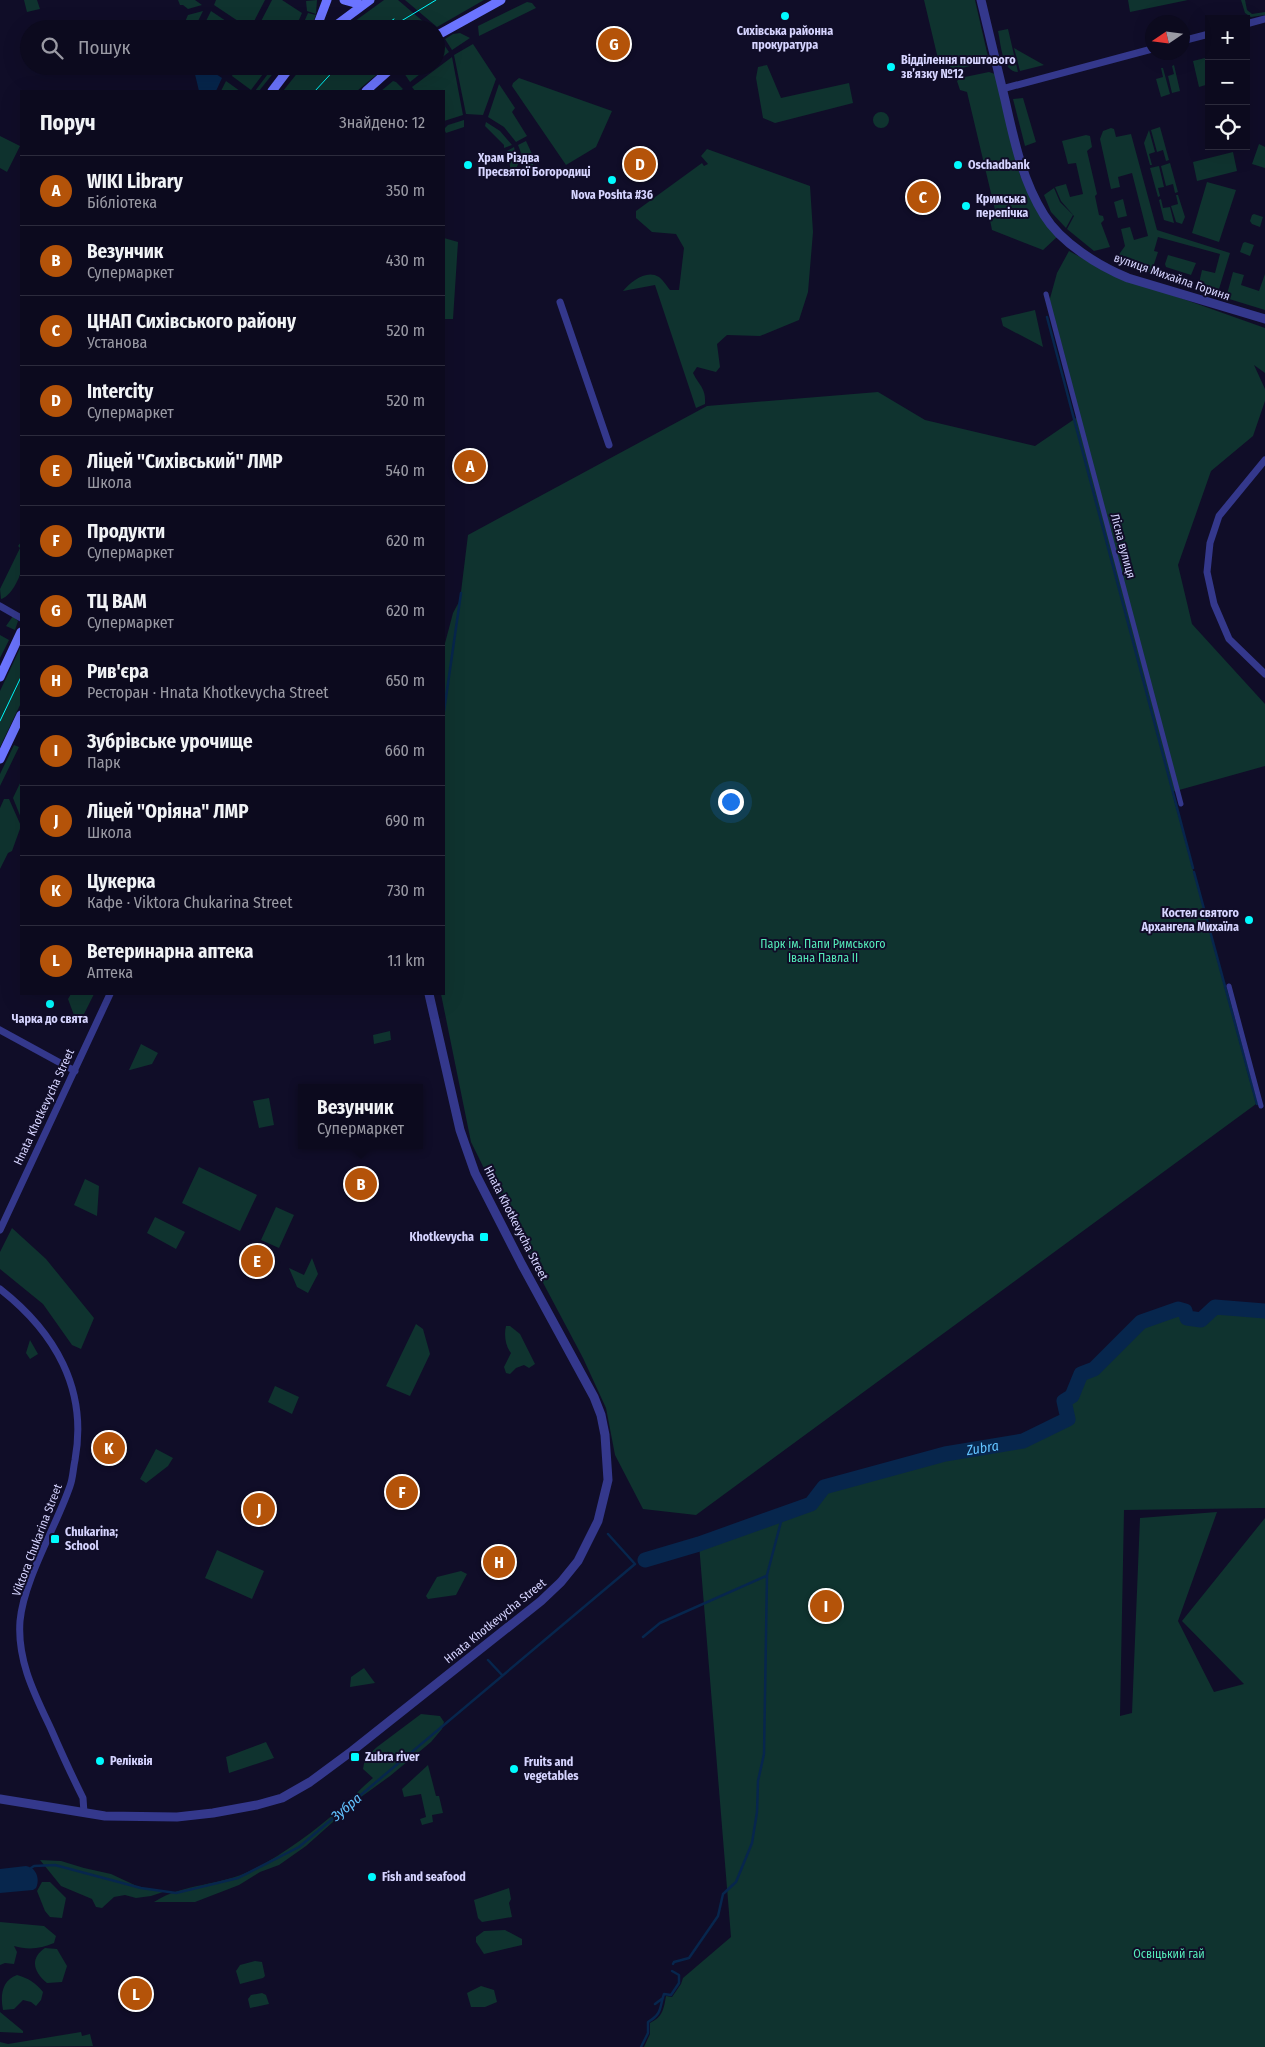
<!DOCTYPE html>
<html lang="uk">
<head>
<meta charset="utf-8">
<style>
	body { margin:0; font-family:"Fira Sans Condensed",sans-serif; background:#151327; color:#f1f3f6 }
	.controls { position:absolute; right:15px; top:15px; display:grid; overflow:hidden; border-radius:0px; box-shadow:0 5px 20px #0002 }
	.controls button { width:45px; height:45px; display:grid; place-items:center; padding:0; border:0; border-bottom:1px solid #2c2b3c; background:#0c0a1e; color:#f1f3f6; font:25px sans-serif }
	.compass { position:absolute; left:1145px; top:15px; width:45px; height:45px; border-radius:50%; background:#0c0a1e; box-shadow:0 5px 20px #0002; rotate:257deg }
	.you { position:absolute; left:730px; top:801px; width:18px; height:18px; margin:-12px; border:4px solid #fff; border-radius:50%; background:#1a73e8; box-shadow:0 0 0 8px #1a73e833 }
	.badge { display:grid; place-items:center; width:32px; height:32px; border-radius:50%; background:#b45309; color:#fff; font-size:16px; font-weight:700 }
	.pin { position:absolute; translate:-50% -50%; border:2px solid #fff; box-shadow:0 1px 5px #0006 }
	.popup { position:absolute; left:298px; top:1084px; width:125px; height:65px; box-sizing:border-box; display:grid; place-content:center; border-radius:0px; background:#0c0a1e; filter:drop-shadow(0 1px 4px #0005); font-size:16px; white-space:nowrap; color:#9a9aa4 }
	.popup b { font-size:19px; color:#f1f3f6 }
	.popup::after { content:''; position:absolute; left:50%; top:100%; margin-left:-10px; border:10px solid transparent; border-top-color:#0c0a1e }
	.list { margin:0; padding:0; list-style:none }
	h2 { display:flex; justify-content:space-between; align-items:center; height:65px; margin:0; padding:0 20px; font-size:21px }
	h2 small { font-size:16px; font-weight:400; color:#9a9aa4 }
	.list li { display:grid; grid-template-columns:32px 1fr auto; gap:15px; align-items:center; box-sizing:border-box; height:70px; padding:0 20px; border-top:1px solid #2c2b3c }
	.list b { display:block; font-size:19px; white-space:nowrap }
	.list p { margin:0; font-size:16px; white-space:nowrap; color:#9a9aa4 }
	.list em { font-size:16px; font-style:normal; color:#9a9aa4 }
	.icon { flex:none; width:28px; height:28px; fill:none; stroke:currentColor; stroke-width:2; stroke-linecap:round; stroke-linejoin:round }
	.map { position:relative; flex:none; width:1265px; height:2047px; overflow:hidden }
	.search { position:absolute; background:#0c0a1e; box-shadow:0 5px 20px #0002; left:20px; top:20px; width:425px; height:55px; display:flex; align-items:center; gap:12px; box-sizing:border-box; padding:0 18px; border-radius:28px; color:#9a9aa4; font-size:19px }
	.panel { position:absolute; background:#0c0a1e; box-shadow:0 5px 20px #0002; left:20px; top:90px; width:425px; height:905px; border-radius:0px }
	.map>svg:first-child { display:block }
	.green { fill:#0f332f }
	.water { fill:#07264d }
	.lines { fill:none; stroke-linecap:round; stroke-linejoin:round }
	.stream { stroke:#07264d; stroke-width:2.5 }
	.river { stroke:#07264d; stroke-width:15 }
	.pedestrian { stroke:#34388c; stroke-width:5 }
	.minor { stroke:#34388c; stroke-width:7 }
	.tertiary { stroke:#34388c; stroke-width:9 }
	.secondary { stroke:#6b74ff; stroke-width:9 }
	.tram { stroke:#00fbff; stroke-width:1 }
	.poi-dot { fill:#00fbff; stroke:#100d28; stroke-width:2 }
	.labels { text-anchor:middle; stroke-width:4; stroke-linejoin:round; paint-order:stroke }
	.poi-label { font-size:12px; font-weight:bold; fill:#d6d4ff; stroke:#100d28; text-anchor:start }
	.street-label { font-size:12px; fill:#d6d4ff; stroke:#100d28 }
	.park-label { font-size:12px; fill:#54ebb9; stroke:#100d28 }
	.water-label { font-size:14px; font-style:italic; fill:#62c3ff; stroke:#100d28 }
</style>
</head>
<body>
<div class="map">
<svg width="1265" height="2047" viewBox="0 0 1265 2047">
	<rect width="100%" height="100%" fill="#100d28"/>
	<path class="green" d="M24,0H37L40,9L27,12Z
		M178,0H195L202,5L188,9L183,5H180Z
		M216,0H265L250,29L214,5Z
		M272,0H282L302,13L295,29H257Z
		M317,0L316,14L307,11L306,1Z
		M384,0H398L432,29H344Z
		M405,0H484L437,27Z
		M924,0H975L989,61L951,71L949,61L939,63Z
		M1128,0H1188L1130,12Z
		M1241,0H1245L1247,10L1252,14L1265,12V15L1251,17L1245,13Z
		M527,2L532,3L536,8L479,36L478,26Z
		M203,11L194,29H185L184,24L188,15Z
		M211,11L238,29H202Z
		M308,13L316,15L310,29H301Z
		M1008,29L1018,72C1002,72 1001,44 998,31Z
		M460,33L470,38L452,50L445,39L453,34Z
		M442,42L449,52L436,62V46Z
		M473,44L496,79L483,115L466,114L454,55Z
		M1014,48L1044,65L1020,71Z
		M452,57L463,115L444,121V91H415L412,87Z
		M1205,58L1209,75V84L1199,87L1193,61Z
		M767,65L781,98L849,83L853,103L775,123L763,118L756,78L758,67Z
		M1174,65L1180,91L1172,93L1168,76L1174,74L1172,66Z
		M237,66H269L251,90L232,76Z
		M274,66H279L259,91H255Z
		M303,66H387L357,91H283Z
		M409,66H430L410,82L404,73Z
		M1161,68H1163L1170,94L1161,97L1156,79L1163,77Z
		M989,72L995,74L1020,175L1033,202L1057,237L1043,250L992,230L989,215L995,210L967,92L960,90L957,81L960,78Z
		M519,78L612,111L596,147L566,165L512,86L513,83Z
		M226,81L240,91H221Z
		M393,81L396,82L403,89L400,91H381Z
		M499,84L515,108L512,112L527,136L516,142L504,127L488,117Z
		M1023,98L1036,142L1025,146L1013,99Z
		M873 120a8 8 0 1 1 16 0a8 8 0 1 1-16 0Z
		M464,120V127L446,133L444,129L448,125Z
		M486,122L500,131L512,145L504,148V145L485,126Z
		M1160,127L1169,160L1166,161L1163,150L1157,152L1151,130Z
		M1111,128L1114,129L1116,137L1131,134L1157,230L1230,253L1219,289L1212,292L1198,288L1202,270L1215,273L1220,254L1158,237L1154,251L1158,252L1151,273L1118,260L1120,253L1125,246L1121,229L1130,227L1134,240L1148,236L1132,173L1118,177L1120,187L1111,189L1100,139L1103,131Z
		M1149,130L1155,152L1149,154L1152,165H1150L1144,143Z
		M1086,135L1090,136L1092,147L1087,151L1097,194L1095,196L1099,215L1103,216L1104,220L1101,223L1110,247L1094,251L1067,229L1074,216L1061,201L1055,187L1066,184L1070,197L1083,194L1076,163L1068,164L1062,141Z
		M0,136L20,146L7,172L0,168Z
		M526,141L533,156V172L524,171L523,158L518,145Z
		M1259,144L1265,147V168L1252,164Z
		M514,147L518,164L514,175L509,177L510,166L507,151Z
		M707,149L810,186L813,232L808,292L799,320L760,336L727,335L717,344L720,367L716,372L697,367L693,373C700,387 706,388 705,404L696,408L655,285L623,291C631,281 647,269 659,277C663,280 667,286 670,290H679L684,248L676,234L652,232L636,218V211L702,163L704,166L708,164L701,156Z
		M1233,152L1237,171L1197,181L1193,162Z
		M1170,163L1178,192L1175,193L1173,184L1166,186L1161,166Z
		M1159,166L1164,187L1158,188L1160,196L1158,197L1150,168Z
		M1207,182L1236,190L1219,242L1192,233Z
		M1054,188L1060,202L1073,215L1066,228L1051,212L1044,195Z
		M1176,195H1178L1185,217L1182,224L1176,222L1171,206L1178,204Z
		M1123,199L1127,216L1118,218L1114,202Z
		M1161,199L1163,208L1170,207L1174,223L1164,220L1159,200Z
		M1254,214L1263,217L1260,227L1252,224L1250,221L1252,215Z
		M444,238L458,242L453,319H444Z
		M1245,242L1254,245L1250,256L1240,252L1243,243Z
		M1069,251L1110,273L1265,328V373L1254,365L1265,389V401L1253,436L1211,471L1178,565L1192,624L1265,704V766L1172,792L1256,1104L696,1515L643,1509L615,1455L606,1408L583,1358L506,1213L471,1142L441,994H444V647L453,613L460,600L468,535L707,406L878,392L925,420L1035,446L1079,416L1049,302L1057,273Z
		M1168,255L1196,263L1191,275L1166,267L1165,264Z
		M1233,272L1244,275L1241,285L1259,291L1265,274V310L1226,298Z
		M1035,310L1043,347L1003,326L1001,318Z
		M21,542C21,551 23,562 21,571C19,580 10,597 1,599L0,589L20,548L18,546Z
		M13,616L18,621L15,630L6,626Z
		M0,635L9,640L0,658Z
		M21,646V703L0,747V691Z
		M14,745L19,747L0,786V774Z
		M21,781V818L13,798Z
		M4,799H9L21,826L12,851L8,853L0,869V808Z
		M71,994H94L78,1026L68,999Z
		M390,1031L391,1040L374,1044L373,1035Z
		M141,1044L158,1053L152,1064L130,1070H129Z
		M269,1098L274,1125L259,1128L253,1101Z
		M199,1167L257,1195L240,1231L182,1203Z
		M85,1179L99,1186L97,1216L74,1205Z
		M276,1207L294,1215L279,1248L261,1240Z
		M155,1217L185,1232L176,1249L147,1233Z
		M12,1228L46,1259L94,1318L81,1349L72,1345L43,1304L0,1269V1252Z
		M312,1258L318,1274L308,1293L297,1287L289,1268L304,1275Z
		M1215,1307L1265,1311V1508L1124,1510L1120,1716L1132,1713L1140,1518L1217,1512L1178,1621L1214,1692L1244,1684L1182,1621L1265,1518V2047H644L650,2034V2023C663,2017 664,2008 666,1996L672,1997L681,1984L683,1978L731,1937L699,1544L811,1504L824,1487L945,1454L1023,1441L1068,1419L1064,1401L1072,1396L1081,1374L1094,1369L1141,1322L1178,1309L1185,1311L1187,1318L1201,1320Z
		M416,1324L423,1329L430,1354L410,1396L386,1386Z
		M506,1326H510L520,1334L535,1364L529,1368L524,1365L516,1368L510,1374L506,1373L504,1367L511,1353C505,1346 504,1334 506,1326Z
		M30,1340L38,1354L30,1359L26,1353Z
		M275,1386L299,1397L292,1414L268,1402Z
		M156,1449L173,1458L168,1466L146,1483L140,1479Z
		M217,1550L264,1571L252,1599L205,1578Z
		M461,1571L467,1574L456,1595L428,1599L426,1596L437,1577Z
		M364,1668L375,1683L350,1687L351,1677Z
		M421,1714L440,1716L444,1722L442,1729L431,1742L390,1776L361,1797L306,1846L279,1865L260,1872L239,1885L195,1902H154C183,1883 221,1886 252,1870C284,1854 315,1831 342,1807C353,1797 362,1787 373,1778L363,1769L365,1758L377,1747Z
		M266,1742L274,1758L229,1773L226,1757Z
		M428,1765L436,1796H439L443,1813L432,1815L433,1822L422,1825L420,1819L426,1817L421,1794L404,1797L402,1789Z
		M40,1860L61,1861L84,1868L111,1874L141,1888L166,1891L151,1896L136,1898L125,1895L114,1897L102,1908L96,1907L92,1899L61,1886Z
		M42,1882H50L66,1898L62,1918L50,1917L45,1911L37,1891Z
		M509,1888L511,1899L509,1903L512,1917L482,1922L478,1918L474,1900Z
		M0,1922L44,1926L56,1936L54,1943C41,1949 27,1950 14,1946L17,1952L14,1964L5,1963L0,1965Z
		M505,1930L522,1939V1945L484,1954L476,1942V1937L484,1931Z
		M45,1948L57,1949L67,1966L62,1982L47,1983C34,1972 29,1959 45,1948Z
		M255,1961L262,1962L265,1976L263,1978L240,1984L236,1971L240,1965Z
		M17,1975C28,1978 36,1983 43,1992L41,2000L36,2006L31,2002L23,2000L14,2009L3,2010C0,1996 2,1980 17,1975Z
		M481,1986L494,1990L497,2002L485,2007H471L467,1993Z
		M262,1993L266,1995L269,2004L250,2008L248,1999L251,1995Z
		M0,2012L23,2031V2033L0,2032Z
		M81,2032L82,2036L90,2034L93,2046L0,2047V2042L8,2044Z"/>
	<path class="water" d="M193,66H204L222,78L216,91H199Z
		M26,1866C37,1868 40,1879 36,1888L33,1890L0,1893V1869Z"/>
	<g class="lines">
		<path class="stream" d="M1047,317L1193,868
			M444,711L461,593
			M1194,872L1257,1104
			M643,1637L660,1623L766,1576
			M488,1660L502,1675
			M31,1868L34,1866L55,1865L141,1888L176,1893L238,1878L299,1847L635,1564L608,1534
			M673,1964L674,1962L689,1958L718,1916L723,1894L736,1882L752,1843L757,1812L758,1781L764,1754L767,1575L783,1514
			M655,2004L663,1998
			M641,2047L648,2033V2022C663,2013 659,2008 664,1994L671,1995L679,1983V1975L672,1971"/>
		<path class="river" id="s1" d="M645,1560L699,1544L811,1504L824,1487L945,1454L1023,1441L1068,1419L1064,1401L1072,1396L1081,1374L1094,1369L1141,1322L1178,1309L1185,1311L1187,1318L1201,1320L1215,1307L1265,1311"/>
		<path class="pedestrian" d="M1046,294L1181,804
			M1229,986L1261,1106"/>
		<path class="minor" d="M1246,24L1265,19
			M1182,41L1209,34
			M1002,89L1152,49
			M560,302L609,445
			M1265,460L1219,516L1210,543L1207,572L1214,604L1229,639L1265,674
			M0,606L21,618
			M0,1030L75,1071
			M0,1230L110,994
			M0,1289C55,1332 88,1389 75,1460C73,1469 73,1478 70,1486C56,1527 24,1579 20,1621C17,1661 35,1695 51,1729C61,1752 72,1776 83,1798L84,1813"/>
		<path class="tertiary" d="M981,0C989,33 997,67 1005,100C1014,140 1022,180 1044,215C1061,243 1099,266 1128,278L1265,319
			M0,1799L105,1816L177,1817L213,1813L257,1805L282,1798L310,1782L352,1751L541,1601L561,1582L578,1561L598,1521L608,1480L605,1435L601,1415L594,1397L522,1265L475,1173L460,1130L429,994"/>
		<path class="secondary" d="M344,0L362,5
			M316,29L327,0
			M331,29L370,0
			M436,36L501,0
			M272,91L291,66
			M366,91L394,66
			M0,677L21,632
			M0,759L21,715"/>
		<path class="tram" d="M379,29L394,19
			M388,29L436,0
			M315,91L338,66
			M0,721L21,677"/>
	</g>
	<g class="poi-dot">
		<circle cx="785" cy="16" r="5"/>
		<circle cx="891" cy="67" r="5"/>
		<circle cx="468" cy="165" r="5"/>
		<circle cx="958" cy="165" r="5"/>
		<circle cx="612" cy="180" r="5"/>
		<circle cx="966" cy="206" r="5"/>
		<circle cx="1249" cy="920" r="5"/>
		<circle cx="50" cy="1004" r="5"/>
		<rect x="479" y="1232" width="10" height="10" rx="2.5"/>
		<rect x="50" y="1534" width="10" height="10" rx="2.5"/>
		<rect x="350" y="1752" width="10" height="10" rx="2.5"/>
		<circle cx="100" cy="1761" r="5"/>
		<circle cx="514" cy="1769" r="5"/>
		<circle cx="372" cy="1877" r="5"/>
	</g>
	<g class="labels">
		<g class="poi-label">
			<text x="785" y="35" text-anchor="middle">Сихівська районна<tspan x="785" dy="14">прокуратура</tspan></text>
			<text x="901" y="64">Відділення поштового<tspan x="901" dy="14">зв’язку №12</tspan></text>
			<text x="478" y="162">Храм Різдва<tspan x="478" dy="14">Пресвятої Богородиці</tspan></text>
			<text x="968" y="169">Oschadbank</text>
			<text x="612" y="199" text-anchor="middle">Nova Poshta #36</text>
			<text x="976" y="203">Кримська<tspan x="976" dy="14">перепічка</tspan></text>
			<text x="1239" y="917" text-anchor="end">Костел святого<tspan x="1239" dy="14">Архангела Михаїла</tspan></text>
			<text x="50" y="1023" text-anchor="middle">Чарка до свята</text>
			<text x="474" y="1241" text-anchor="end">Khotkevycha</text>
			<text x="65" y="1536">Chukarina;<tspan x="65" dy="14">School</tspan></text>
			<text x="365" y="1761">Zubra river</text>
			<text x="110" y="1765">Реліквія</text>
			<text x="524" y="1766">Fruits and<tspan x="524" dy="14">vegetables</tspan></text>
			<text x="382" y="1881">Fish and seafood</text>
		</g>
		<g class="street-label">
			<text transform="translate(1172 277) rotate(19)" y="4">вулиця Михайла Гориня</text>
			<text transform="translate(1123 546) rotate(75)" y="4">Лісна вулиця</text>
			<text transform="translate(44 1107) rotate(-65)" y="4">Hnata Khotkevycha Street</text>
			<text transform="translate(516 1223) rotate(63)" y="4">Hnata Khotkevycha Street</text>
			<text transform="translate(37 1540) rotate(-69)" y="4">Viktora Chukarina Street</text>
			<text transform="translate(495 1621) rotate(-39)" y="4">Hnata Khotkevycha Street</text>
		</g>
		<g class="park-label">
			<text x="823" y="948">Парк ім. Папи Римського<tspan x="823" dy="14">Івана Павла ІІ</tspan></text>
			<text x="1169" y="1958">Освіцький гай</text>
		</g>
		<g class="water-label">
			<text dy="5" stroke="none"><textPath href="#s1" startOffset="360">Zubra</textPath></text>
			<text transform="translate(346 1807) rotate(-40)" y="5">Зубра</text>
		</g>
	</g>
</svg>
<div class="controls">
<button>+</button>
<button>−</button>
<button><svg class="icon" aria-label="locate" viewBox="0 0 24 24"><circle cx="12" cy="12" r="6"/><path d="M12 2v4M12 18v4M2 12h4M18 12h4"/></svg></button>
</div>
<svg class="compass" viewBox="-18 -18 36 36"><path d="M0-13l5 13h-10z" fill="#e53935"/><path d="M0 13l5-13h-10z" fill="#9a9aa4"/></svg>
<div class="you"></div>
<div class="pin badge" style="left:470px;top:466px">A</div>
<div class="pin badge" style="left:361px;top:1184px">B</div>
<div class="popup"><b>Везунчик</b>Супермаркет</div>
<div class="pin badge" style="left:923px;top:197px">C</div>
<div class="pin badge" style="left:640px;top:164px">D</div>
<div class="pin badge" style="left:257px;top:1261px">E</div>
<div class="pin badge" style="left:402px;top:1492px">F</div>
<div class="pin badge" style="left:614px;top:44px">G</div>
<div class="pin badge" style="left:499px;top:1562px">H</div>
<div class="pin badge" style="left:826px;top:1606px">I</div>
<div class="pin badge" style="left:259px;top:1509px">J</div>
<div class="pin badge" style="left:109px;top:1448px">K</div>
<div class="pin badge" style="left:136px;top:1994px">L</div>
<div class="search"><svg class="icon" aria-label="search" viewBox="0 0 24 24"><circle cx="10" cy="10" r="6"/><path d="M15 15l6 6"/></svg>Пошук</div>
<section class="panel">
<h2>Поруч<small>Знайдено: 12</small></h2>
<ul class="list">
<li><span class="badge">A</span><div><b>WIKI Library</b><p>Бібліотека</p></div><em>350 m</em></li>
<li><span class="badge">B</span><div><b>Везунчик</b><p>Супермаркет</p></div><em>430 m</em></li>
<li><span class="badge">C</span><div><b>ЦНАП Сихівського району</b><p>Установа</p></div><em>520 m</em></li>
<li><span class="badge">D</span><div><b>Intercity</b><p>Супермаркет</p></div><em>520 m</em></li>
<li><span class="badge">E</span><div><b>Ліцей &quot;Сихівський&quot; ЛМР</b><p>Школа</p></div><em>540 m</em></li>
<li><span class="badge">F</span><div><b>Продукти</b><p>Супермаркет</p></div><em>620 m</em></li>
<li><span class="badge">G</span><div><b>ТЦ ВАМ</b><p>Супермаркет</p></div><em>620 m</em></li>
<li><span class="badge">H</span><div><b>Рив'єра</b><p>Ресторан · Hnata Khotkevycha Street</p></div><em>650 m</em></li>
<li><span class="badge">I</span><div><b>Зубрівське урочище</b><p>Парк</p></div><em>660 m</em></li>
<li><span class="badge">J</span><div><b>Ліцей &quot;Оріяна&quot; ЛМР</b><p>Школа</p></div><em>690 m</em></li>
<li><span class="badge">K</span><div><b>Цукерка</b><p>Кафе · Viktora Chukarina Street</p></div><em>730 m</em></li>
<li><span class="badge">L</span><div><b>Ветеринарна аптека</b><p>Аптека</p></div><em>1.1 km</em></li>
</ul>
</section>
</div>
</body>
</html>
